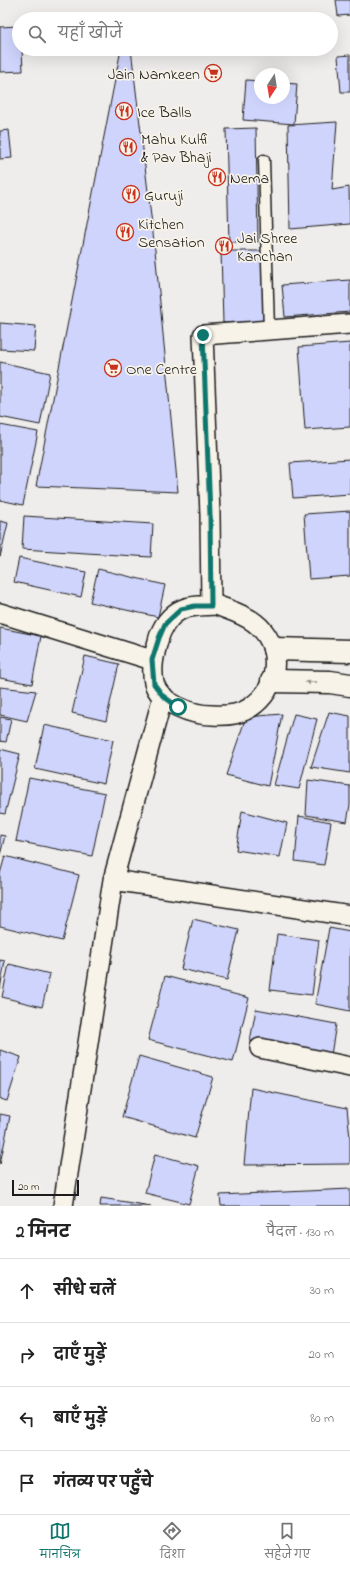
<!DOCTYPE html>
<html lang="hi">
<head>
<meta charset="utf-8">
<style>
	body { margin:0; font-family:"Indie Flower","Playpen Sans Deva",sans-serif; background:#f6f6f6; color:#222 }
	.compass { position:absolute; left:254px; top:68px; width:36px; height:36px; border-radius:50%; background:#fff; box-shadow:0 4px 16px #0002; rotate:192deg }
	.scale { position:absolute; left:12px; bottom:10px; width:67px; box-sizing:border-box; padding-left:4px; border:2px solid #1c1c1c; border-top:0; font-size:11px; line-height:14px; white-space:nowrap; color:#1c1c1c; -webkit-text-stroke:3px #f7f3e8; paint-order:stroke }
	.stop { position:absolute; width:12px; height:12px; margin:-9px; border:3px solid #0f766e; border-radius:50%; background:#fff }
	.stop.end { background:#0f766e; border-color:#fff; box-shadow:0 1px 4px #0008 }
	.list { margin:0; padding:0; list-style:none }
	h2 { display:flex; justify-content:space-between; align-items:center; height:52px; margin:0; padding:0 16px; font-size:17px }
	h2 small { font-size:13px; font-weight:400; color:#767676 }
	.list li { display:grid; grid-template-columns:26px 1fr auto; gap:12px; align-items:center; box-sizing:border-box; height:64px; padding:0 16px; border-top:1px solid #e0e0e0 }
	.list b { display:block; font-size:15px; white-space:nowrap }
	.list em { font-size:13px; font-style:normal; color:#767676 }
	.icon { flex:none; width:22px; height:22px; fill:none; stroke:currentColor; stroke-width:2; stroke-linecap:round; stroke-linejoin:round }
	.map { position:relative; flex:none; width:350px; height:1206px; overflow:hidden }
	.search { position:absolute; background:#fff; box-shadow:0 4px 16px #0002; left:12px; right:12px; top:12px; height:44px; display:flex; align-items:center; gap:10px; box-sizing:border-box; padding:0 14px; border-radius:22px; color:#767676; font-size:15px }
	.sheet { height:308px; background:#fff }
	nav { display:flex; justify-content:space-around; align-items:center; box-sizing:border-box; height:56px; border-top:1px solid #e0e0e0; background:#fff; font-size:11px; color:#767676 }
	nav a { display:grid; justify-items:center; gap:2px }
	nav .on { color:#0f766e }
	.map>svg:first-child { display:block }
	.building { fill:#cfd4fc; stroke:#1c1c1c }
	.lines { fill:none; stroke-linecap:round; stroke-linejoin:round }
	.service-casing { stroke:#1c1c1c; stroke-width:13 }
	.minor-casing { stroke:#1c1c1c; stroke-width:22 }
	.tertiary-casing { stroke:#1c1c1c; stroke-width:25 }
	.service { stroke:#f7f3e8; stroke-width:10 }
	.minor { stroke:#f7f3e8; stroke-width:19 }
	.tertiary { stroke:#f7f3e8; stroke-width:22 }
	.oneway { fill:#94928c }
	.route { stroke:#0f766e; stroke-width:5 }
	.labels { text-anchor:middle; stroke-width:3.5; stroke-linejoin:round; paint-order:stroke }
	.poi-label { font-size:16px; fill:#1c1c1c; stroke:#f7f3e8; text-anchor:start }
</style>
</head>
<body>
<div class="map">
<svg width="350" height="1206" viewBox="0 0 350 1206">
	<rect width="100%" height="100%" fill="#efedec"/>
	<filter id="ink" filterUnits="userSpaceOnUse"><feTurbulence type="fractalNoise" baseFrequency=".025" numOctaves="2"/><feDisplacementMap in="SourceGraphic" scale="8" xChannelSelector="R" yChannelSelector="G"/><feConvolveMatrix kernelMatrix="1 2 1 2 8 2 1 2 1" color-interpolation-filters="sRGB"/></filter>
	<g filter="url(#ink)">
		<path class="building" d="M336,0H350V15L338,16Z
			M19,26V49H22L23,71L0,72V27Z
			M121,49H131L155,250L178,492L36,486Z
			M350,55V92H341L338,56Z
			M246,80L260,81V98H284V83L297,84L294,124L243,120Z
			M337,122L332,190L349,187L350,224L290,229L288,125Z
			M256,128L258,242H229L226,129Z
			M9,130L12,158L0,159V131Z
			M221,251H262L264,323H223Z
			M350,280V312L285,317L282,285Z
			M0,323L36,326L34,351L0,349Z
			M350,343V427L305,430L299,347Z
			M0,362L50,373L40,425L0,417Z
			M0,425L38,432L23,505L0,500Z
			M350,459V494L293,498L290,463Z
			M350,511V576L309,579L304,514Z
			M24,516L153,524L151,557L22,549Z
			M0,521L8,523L0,557Z
			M19,558L86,572L81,597L14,582Z
			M98,569L165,585L158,617L90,602Z
			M0,628L41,636L32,684L0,678Z
			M85,656L119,664L106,721L72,713Z
			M0,687L36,691L27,721L0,715Z
			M329,712L350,716V773L311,767Z
			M282,714L268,786L226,775L246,717Z
			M294,714L317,719L299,789L274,785Z
			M0,717L11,719L6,742L0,741Z
			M44,725L113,740L104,784L35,769Z
			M0,749L20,754L5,814L0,813Z
			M29,778L105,793L92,856L16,841Z
			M308,780L350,786V805L347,822L306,815Z
			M242,811L287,823L280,857L236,850Z
			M299,816L331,822L324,865L295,861Z
			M0,835L5,836L0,855Z
			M5,856L79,875L62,941L0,926V874Z
			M193,919L239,930L227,980L181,969Z
			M329,928L350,932V1011L315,1004Z
			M277,934L319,940L312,995L270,990Z
			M0,960L5,961L0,989Z
			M9,964L50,974L42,1007L2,997Z
			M165,976L249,998L233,1062L148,1040Z
			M256,1009L336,1024L331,1055L250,1041Z
			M0,1050L21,1057L7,1101L0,1099Z
			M139,1056L213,1077L195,1138L122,1117Z
			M251,1088L347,1108L350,1138V1164L244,1165Z
			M0,1114L10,1116L0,1164Z
			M155,1154L199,1166L189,1204L145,1193Z
			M350,1189V1206H221L220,1195Z
			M101,1198L151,1206H100Z"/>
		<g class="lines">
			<g class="service-casing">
				<path id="service" d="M264,160L269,330"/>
			</g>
			<g class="minor-casing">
				<path id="minor" d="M211,605L210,515L203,335L350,324
					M216,605C229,610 244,614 255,623C281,643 281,683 255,704C242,715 228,716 212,715C193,715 160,704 154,683C151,668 154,655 158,641C161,628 170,614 183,609C193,605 205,606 216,605Z
					M0,613L152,660
					M113,880L350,916
					M260,1048L350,1067
					M63,1206L113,880L163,696"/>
			</g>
			<g class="tertiary-casing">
				<path id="tertiary" d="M274,649L350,651
					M272,681L330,682L350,685"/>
			</g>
			<use href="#service" class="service"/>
			<use href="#minor" class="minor"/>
			<use href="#tertiary" class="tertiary"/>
		</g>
		<defs><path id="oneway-solid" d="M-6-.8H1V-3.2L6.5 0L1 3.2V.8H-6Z"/></defs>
		<use class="oneway" href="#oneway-solid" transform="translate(311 682) rotate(-179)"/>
	</g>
	<g class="lines" filter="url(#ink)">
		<path class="route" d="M178,707L163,696L154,684L152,660L159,638L165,624L181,609L195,606H211L210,515L203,335"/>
	</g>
	<defs>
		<g id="supermarket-ring" transform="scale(0.9)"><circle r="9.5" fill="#f7f3e8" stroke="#c8321e" stroke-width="1.5"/><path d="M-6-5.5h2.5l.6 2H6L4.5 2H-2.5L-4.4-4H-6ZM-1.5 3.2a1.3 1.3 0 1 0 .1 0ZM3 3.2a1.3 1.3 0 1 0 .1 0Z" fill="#c8321e"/></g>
		<g id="restaurant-ring" transform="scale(0.9)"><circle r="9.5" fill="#f7f3e8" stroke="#c8321e" stroke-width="1.5"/><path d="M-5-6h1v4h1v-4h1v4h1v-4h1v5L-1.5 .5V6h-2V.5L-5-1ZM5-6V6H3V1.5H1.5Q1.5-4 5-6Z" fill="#c8321e"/></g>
	</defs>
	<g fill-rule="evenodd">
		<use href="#supermarket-ring" x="213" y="73"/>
		<use href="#restaurant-ring" x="124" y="111"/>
		<use href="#restaurant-ring" x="128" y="147"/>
		<use href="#restaurant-ring" x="217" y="177"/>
		<use href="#restaurant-ring" x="131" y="194"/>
		<use href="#restaurant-ring" x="125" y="232"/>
		<use href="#restaurant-ring" x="224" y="246"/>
		<use href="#supermarket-ring" x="113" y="368"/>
	</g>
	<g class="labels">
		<g class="poi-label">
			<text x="200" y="79" text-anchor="end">Jain Namkeen</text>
			<text x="137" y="117">Ice Balls</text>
			<text x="141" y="144">Mahu Kulfi<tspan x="141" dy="18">&amp; Pav Bhaji</tspan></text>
			<text x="230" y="183">Nema</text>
			<text x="144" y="200">Guruji</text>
			<text x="138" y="229">Kitchen<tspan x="138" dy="18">Sensation</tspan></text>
			<text x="237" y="243">Jai Shree<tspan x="237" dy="18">Kanchan</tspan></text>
			<text x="126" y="374">One Centre</text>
		</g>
	</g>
</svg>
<svg class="compass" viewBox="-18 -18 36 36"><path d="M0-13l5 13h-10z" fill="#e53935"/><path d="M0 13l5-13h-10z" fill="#767676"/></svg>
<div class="scale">20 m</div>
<div class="stop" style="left:178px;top:707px"></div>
<div class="stop end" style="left:203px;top:335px"></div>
<div class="search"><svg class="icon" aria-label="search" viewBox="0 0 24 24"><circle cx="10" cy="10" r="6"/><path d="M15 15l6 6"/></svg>यहाँ खोजें</div>
</div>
<section class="sheet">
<h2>2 मिनट<small>पैदल · 130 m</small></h2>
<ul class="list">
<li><svg class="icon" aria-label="ahead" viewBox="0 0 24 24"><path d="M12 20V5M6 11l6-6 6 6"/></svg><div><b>सीधे चलें</b></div><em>30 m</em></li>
<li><svg class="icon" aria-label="right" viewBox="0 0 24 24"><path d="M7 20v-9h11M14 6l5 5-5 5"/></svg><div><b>दाएँ मुड़ें</b></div><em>20 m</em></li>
<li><svg class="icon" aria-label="left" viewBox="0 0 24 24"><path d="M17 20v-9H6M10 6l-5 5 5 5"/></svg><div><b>बाएँ मुड़ें</b></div><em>80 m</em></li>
<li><svg class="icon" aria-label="arrive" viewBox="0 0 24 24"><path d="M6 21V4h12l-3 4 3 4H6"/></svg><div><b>गंतव्य पर पहुँचे</b></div></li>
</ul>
</section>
<nav>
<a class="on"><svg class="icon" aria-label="map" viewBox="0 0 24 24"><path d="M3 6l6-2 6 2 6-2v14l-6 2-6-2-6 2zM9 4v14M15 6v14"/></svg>मानचित्र</a>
<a><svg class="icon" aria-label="directions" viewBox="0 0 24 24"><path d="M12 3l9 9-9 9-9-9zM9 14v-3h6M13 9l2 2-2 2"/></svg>दिशा</a>
<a><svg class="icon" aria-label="saved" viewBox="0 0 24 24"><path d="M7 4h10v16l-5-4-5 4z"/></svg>सहेजे गए</a>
</nav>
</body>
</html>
